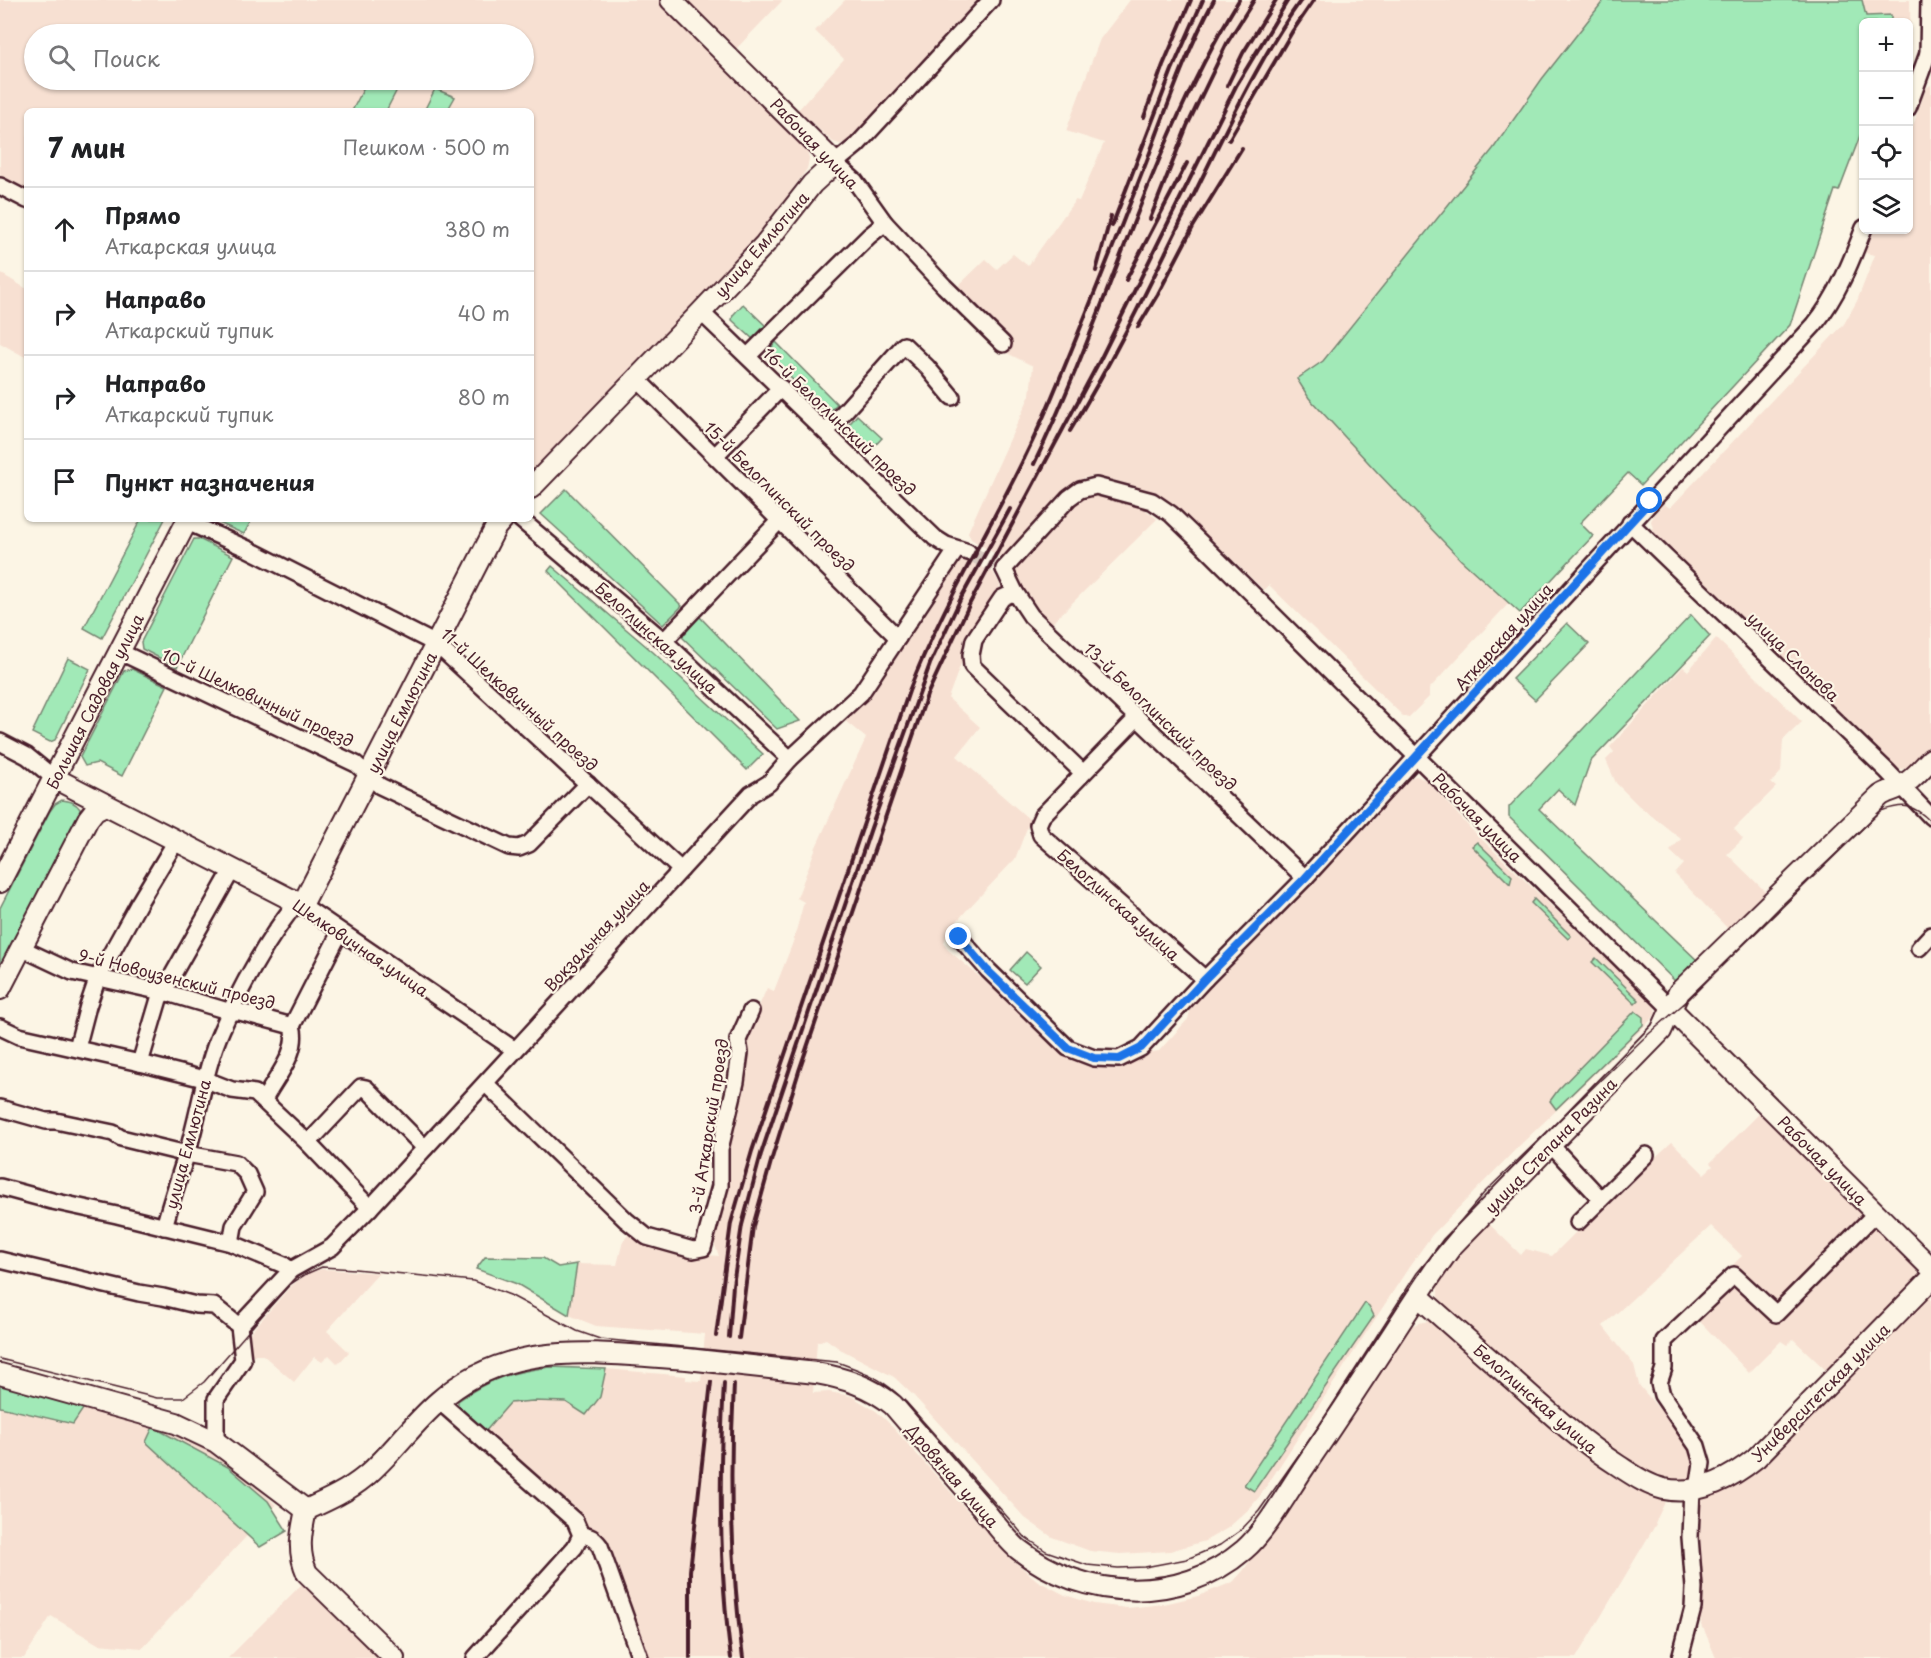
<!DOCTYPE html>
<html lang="ru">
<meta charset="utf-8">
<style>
body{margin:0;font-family:"Playpen Sans",sans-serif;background:#f2f2f2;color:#202124}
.controls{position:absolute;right:18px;top:18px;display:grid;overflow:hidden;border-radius:9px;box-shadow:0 2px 4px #0004}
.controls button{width:54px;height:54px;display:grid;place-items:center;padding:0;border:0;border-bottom:2px solid #e0e0e0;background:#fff;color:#202124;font:30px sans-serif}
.stop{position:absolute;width:18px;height:18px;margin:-14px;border:4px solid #1a73e8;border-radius:50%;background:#fff}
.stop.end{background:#1a73e8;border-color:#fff;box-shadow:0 2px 6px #0008}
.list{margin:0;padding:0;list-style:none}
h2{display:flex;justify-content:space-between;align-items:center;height:78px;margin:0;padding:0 24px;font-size:26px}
h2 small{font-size:20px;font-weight:400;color:#757577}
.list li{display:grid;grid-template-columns:39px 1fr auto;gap:18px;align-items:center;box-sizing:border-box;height:84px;padding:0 24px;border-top:2px solid #e0e0e0}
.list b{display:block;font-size:22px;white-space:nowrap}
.list p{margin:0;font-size:20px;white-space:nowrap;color:#757577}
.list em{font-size:20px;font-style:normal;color:#757577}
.icon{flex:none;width:33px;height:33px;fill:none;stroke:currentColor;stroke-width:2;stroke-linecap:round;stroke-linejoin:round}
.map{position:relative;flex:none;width:1931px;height:1658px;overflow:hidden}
.search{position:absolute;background:#fff;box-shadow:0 2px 4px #0004;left:24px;top:24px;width:510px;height:66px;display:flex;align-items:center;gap:15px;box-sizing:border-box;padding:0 21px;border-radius:33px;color:#757577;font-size:22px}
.panel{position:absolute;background:#fff;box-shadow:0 2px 4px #0004;left:24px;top:108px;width:510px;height:414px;border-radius:9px}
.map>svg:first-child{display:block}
.built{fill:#f7e0d2;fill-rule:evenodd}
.green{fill:#a1e9b7;stroke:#768471;stroke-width:1.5}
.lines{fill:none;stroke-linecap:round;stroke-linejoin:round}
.minor-tunnel{stroke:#d8cac0;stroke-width:15;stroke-dasharray:15 8;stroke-linecap:butt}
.minor-casing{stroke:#4a1f2b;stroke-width:20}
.major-casing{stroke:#4a1f2b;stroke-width:24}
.minor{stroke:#fcf5e5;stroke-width:15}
.major{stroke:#fcf5e5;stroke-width:20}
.tram{stroke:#4a1f2b;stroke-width:1.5}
.rail{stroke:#4a1f2b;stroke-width:4}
.major-bridge-casing{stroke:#4a1f2b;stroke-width:24;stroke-linecap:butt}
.major-bridge{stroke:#fcf5e5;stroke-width:20}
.route{stroke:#1a73e8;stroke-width:8}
.labels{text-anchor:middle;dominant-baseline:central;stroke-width:4.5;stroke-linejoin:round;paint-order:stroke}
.street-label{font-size:16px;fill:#4a1f2b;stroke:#fcf5e5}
</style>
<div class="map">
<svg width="1931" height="1658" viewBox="0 0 1931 1658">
<rect width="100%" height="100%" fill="#fcf5e5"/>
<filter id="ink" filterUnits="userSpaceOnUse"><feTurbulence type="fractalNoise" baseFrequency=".0167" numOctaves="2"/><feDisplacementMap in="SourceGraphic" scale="12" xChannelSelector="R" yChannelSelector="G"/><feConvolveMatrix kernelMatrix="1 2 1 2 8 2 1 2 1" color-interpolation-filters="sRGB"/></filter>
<g filter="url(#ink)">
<g class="built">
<path d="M 0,0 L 660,0 L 805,143 L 809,159 L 807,169 L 755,241 L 531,478 L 531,111 L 27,111 L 27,197 L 0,182 ZM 34,34 L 524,34 L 524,80 L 34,80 Z"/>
<path d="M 686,0 L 781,0 L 782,1 L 736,49 Z"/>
<path d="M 845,0 L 981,0 L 852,141 L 840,144 L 833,142 L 798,110 L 844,59 L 815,31 Z"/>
<path d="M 1130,0 L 1604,0 L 1542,79 L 1493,149 L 1323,361 L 1297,379 L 1310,398 L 1378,473 L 1461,560 L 1509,603 L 1429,689 L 1429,697 L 1408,718 L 1403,716 L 1269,585 L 1264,590 L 1175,505 L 1120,482 L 1095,476 L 1083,478 L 1066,493 L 1012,554 L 1000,557 L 971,539 L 968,532 L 1030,395 L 1033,366 L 997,348 L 956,288 L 986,259 L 997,269 L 1013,254 L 1028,266 L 1075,200 L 1079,201 L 1104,143 L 1066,131 L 1100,39 Z"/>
<path d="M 1862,0 L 1910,0 L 1911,68 L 1909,87 L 1908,22 L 1891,22 L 1890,15 L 1866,16 Z"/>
<path d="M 1931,85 L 1931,744 L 1909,767 L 1902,769 L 1894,767 L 1655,537 L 1651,521 L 1655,513 L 1664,504 L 1670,508 L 1844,324 L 1857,301 L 1875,255 L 1865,253 L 1874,230 L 1908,230 L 1909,137 L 1926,88 Z"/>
<path d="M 0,273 L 27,289 L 27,358 L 0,343 Z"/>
<path d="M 1088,495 L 1112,496 L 1142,507 L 1157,519 L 1050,625 L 1036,612 L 1015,578 L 1014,571 L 1019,562 L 1072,504 Z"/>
<path d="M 964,559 L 993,572 L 1000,585 L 999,592 L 971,637 L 948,698 L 980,727 L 957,756 L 1030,820 L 1015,859 L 965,912 L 947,933 L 944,943 L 947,949 L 1003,997 L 1031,1016 L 1068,1056 L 1140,1054 L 1159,1051 L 1188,1019 L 1192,1002 L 1407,779 L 1416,776 L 1426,780 L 1471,829 L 1653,1003 L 1656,1012 L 1652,1019 L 1519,1146 L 1432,1235 L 1409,1267 L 1260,1496 L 1249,1509 L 1228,1528 L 1205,1541 L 1170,1551 L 1120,1554 L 1090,1551 L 1052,1537 L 1025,1518 L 913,1395 L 894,1377 L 840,1349 L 826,1339 L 817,1342 L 813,1393 L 829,1392 L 851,1396 L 876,1411 L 887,1421 L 1009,1557 L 1038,1581 L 1065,1595 L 1094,1604 L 1127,1608 L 1164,1604 L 1198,1596 L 1233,1582 L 1243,1571 L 1410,1327 L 1418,1323 L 1429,1321 L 1439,1325 L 1667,1498 L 1655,1523 L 1656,1524 L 1576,1658 L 642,1658 L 594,1530 L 589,1531 L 583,1523 L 484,1433 L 510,1403 L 533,1401 L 566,1402 L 600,1397 L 606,1369 L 686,1376 L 686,1380 L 701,1381 L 705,1334 L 596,1326 L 569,1315 L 577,1264 L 617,1265 L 623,1241 L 632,1231 L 692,1254 L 719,1256 L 712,1237 L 724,1151 L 746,1078 L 743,1068 L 743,1042 L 767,988 L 774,991 L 793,942 L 804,902 L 797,898 L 816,847 L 866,738 L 844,720 L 864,699 L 958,560 Z"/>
<path d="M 1716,638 L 1802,722 L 1783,740 L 1781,772 L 1771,783 L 1776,787 L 1734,829 L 1743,839 L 1727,854 L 1771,897 L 1733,934 L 1675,874 L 1684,864 L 1670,851 L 1681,839 L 1638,805 L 1616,783 L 1606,760 L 1614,752 L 1610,747 L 1683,667 L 1688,671 Z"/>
<path d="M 1760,1113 L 1916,1268 L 1919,1274 L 1918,1281 L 1830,1374 L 1793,1339 L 1787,1345 L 1781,1341 L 1749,1373 L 1688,1309 L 1742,1256 L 1711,1226 L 1603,1326 L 1634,1365 L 1639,1385 L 1687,1443 L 1692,1453 L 1696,1463 L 1695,1481 L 1667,1483 L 1601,1446 L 1490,1348 L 1438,1297 L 1437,1278 L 1458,1252 L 1487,1222 L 1521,1255 L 1526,1249 L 1552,1256 L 1604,1204 L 1672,1142 L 1704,1174 L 1713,1166 L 1710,1163 Z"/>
<path d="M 322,1269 L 379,1273 L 327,1331 L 349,1352 L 338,1364 L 329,1355 L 322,1362 L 314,1357 L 294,1382 L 263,1355 L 249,1355 L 248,1338 L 250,1333 L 290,1287 L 307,1274 Z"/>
<path d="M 1931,1295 L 1931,1658 L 1716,1658 L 1700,1620 L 1694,1516 L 1695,1498 L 1727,1488 L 1749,1476 L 1927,1296 Z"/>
<path d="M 0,1383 L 138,1420 L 171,1432 L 211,1452 L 247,1477 L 276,1505 L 142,1648 L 98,1644 L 51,1616 L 24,1658 L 0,1658 Z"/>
<path d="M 303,1583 L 387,1658 L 228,1658 Z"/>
</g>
<g class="green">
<path d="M 1604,0 L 1862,0 L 1866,16 L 1891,15 L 1891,22 L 1864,22 L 1863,128 L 1839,191 L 1835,190 L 1790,325 L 1641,485 L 1628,473 L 1580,523 L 1593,536 L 1520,613 L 1461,560 L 1378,473 L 1309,398 L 1297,379 L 1323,361 L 1493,149 L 1542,79 Z"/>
<path d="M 368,80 L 402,80 L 386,111 L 352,111 Z"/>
<path d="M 435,89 L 455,97 L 447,111 L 424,111 Z"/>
<path d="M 743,304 L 767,327 L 754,340 L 732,320 L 733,315 Z"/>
<path d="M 776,342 L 837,404 L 829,412 L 824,411 L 769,356 L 768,352 Z"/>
<path d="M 857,415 L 882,438 L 869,452 L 846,428 Z"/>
<path d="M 566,489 L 682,606 L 663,625 L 541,514 Z"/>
<path d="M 141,519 L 165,519 L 102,638 L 84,628 Z"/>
<path d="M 210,519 L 252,519 L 244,534 Z"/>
<path d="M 194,539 L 199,539 L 233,556 L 177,667 L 142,649 L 141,642 Z"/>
<path d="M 552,566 L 653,652 L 763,754 L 747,770 L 548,571 Z"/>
<path d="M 1691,615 L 1710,636 L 1590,762 L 1575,805 L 1558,789 L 1539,809 L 1701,964 L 1677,983 L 1509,817 L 1509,807 Z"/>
<path d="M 699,617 L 700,617 L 800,721 L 777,729 L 682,637 Z"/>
<path d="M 1567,623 L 1589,644 L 1535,700 L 1512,679 Z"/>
<path d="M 68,658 L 90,669 L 55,740 L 50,742 L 32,733 Z"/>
<path d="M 132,669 L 167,686 L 122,776 L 97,763 L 85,766 L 80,757 L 124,671 Z"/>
<path d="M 62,800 C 70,801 75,802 80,809 L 79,820 L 0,971 L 0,908 L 50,811 L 55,804 Z"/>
<path d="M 1477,842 L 1512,876 L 1510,884 L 1472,846 Z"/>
<path d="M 1534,899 L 1571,936 L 1568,939 L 1531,903 Z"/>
<path d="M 1026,952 L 1041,966 L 1025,983 L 1010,970 Z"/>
<path d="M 1596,958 L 1639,1000 L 1635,1004 L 1592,962 Z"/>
<path d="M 1635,1011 L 1643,1017 L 1643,1025 L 1556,1109 L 1550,1101 L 1558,1090 Z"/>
<path d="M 485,1257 L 543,1258 L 558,1267 L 577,1264 L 569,1315 L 517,1284 L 476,1269 Z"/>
<path d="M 1365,1303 L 1369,1306 L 1374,1316 L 1254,1491 L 1244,1485 Z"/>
<path d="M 550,1367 L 606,1369 L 600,1397 L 586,1415 L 566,1402 L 533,1401 L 510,1403 L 484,1433 L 458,1410 L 458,1401 C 490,1378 511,1372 550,1367 Z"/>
<path d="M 0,1385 L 85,1406 L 73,1424 L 0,1407 Z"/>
<path d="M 153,1427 L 228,1467 L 268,1501 L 287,1531 L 260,1547 L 146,1442 Z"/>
</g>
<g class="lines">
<path class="minor-tunnel" d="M 968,552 L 994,566"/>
<defs>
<g id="minor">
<path d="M 991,0 L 857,145 L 835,163 L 855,181 L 885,223 L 944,286 L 1003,344"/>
<path d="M 1928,53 L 1929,0"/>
<path d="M 1908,108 L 1931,45"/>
<path d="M 0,186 L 27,200"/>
<path d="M 701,312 L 935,538 L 946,545 L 968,552"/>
<path d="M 748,356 L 869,236 L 885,223"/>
<path d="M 637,379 L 898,638"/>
<path d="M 826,432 L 904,345 L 927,367 L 952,397"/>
<path d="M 715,456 L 781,388"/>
<path d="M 520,519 L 664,641 L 790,759"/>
<path d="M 187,522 L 248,549 L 436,644 L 681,870"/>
<path d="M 1630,523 L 1887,771 L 1931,817"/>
<path d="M 1004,569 L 1069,498 L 1080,490 L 1096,486 L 1152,501 L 1171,514 L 1201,543 L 1670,1008"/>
<path d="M 1004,569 L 1015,592 L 1031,616 L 1305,878"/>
<path d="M 1015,592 L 1002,598 L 974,640 L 971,655 L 972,666 L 1083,773"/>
<path d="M 664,641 L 780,520"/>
<path d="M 118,651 L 356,764 L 380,786 L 509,847 L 519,848 L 529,844 L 588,784"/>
<path d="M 1137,718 L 1042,816 L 1038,825 L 1041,835 L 1205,979"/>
<path d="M 0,742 L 27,756 L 54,778"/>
<path d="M 302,905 L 515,1050"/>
<path d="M 959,937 L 988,970 L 1068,1048 L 1094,1058 L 1119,1059 L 1141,1048 L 1205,979 L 1305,878 L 1814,325 C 1837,297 1851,262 1864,228"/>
<path d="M 21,948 L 72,972 L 171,994 L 231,1012 L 240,1012 L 292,1026"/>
<path d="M 1919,948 L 1931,935"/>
<path d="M 0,1027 L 19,1036 L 140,1063 L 204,1079 L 232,1090 L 255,1093 L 308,1143 L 370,1208"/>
<path d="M 77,1048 L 88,1006 L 98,977 L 140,901 L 176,841"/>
<path d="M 140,1063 L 159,999 L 232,870"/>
<path d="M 486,1084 L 626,1220 L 647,1237 L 693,1250 L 703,1248 L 720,1186 L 720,1149 L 736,1082 L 740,1053 L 738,1040 L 751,1011"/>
<path d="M 264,1100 C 275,1078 300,1052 292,1026 L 340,932"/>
<path d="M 0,1108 L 46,1121 L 56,1121 L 113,1133 L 121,1138 L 187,1154 L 236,1163 L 247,1174 L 255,1192 L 234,1226 L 231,1243"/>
<path d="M 308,1143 L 361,1087 L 366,1088 L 425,1148"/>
<path d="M 1551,1145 L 1601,1199"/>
<path d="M 0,1187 L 52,1201 L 117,1215 L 231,1243 L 284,1265 L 291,1270"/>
<path d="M 1578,1222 L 1646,1155"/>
<path d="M 164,1227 C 171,1202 179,1177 187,1153 C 200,1112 204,1069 222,1029 C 242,985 266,941 296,903"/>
<path d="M 0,1260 L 139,1293 L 163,1297 L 196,1305 L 214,1306 L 239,1326"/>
<path d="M 239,1326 L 291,1270 L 332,1247 L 370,1208 L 751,794 L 769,783 L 790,759 L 861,693 L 957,549"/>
<path d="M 439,1401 L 575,1521 L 581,1535 C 590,1536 594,1538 600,1546 L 640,1658"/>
<path d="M 216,1442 L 216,1399 L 243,1360 L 239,1326"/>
<path d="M 1698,1489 L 1702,1463 L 1697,1446 L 1662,1395 L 1659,1383 L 1664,1368 L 1664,1341 L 1734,1275 L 1776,1314 L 1876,1213"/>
<path d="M 475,1658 L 575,1547 L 581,1535"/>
<path d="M 1680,1658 L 1693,1608 L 1694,1588 L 1690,1537 L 1692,1489"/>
</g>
<g id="major">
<path d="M 531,488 L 701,312 L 765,244 L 812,184 L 835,163 L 671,0"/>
<path d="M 54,778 L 302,905 L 496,527 L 503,519"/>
<path d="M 0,882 L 188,519"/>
<path d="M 0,989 L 88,819 L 95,810 L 105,805"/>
<path d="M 1670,1008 L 1931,1268"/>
<path d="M 1418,1296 C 1452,1326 1486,1356 1520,1386 C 1552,1415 1583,1443 1619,1466 C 1633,1475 1647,1485 1664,1489 C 1698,1496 1730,1479 1756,1458 L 1931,1279"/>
<path d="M 816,1373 C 844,1378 870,1386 893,1405 C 921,1438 950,1471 979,1504 C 992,1519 1004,1537 1018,1549 C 1084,1601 1180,1605 1244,1550 C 1266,1531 1287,1493 1303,1469 C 1334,1424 1364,1378 1394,1332 C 1413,1303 1431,1274 1452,1246 L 1661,1031 L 1679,992 L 1879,797 C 1885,791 1894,791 1901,786 C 1913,780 1922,768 1931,759"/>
<path d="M 0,1374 L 176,1423 L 216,1442 L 306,1510"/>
<path d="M 306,1510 C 328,1500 348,1491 366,1476 C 392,1454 412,1424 439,1401 C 511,1337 599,1354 687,1359"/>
<path d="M 306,1510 C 301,1533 297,1551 307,1573 L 394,1658"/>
</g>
</defs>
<use href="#minor" class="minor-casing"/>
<use href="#major" class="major-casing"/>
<use href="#minor" class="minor"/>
<use href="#major" class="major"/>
<path class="tram" d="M 0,1359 L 157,1398 L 183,1398 L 204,1382 L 289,1285 L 306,1274 L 322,1267 L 355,1269 L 473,1281 L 510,1295 L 577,1331 L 600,1339 L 837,1362 C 868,1373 882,1378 906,1402 L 1025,1537 L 1046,1551 L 1087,1565 L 1118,1568 L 1145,1567 L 1187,1559 L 1220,1545 L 1241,1530 L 1259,1511 L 1319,1426 L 1417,1273 L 1484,1193 L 1643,1039 L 1688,1000 L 1782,905 L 1881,811 C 1905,803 1913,804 1931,822"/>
<g class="rail">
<path d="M 1227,86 L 1243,53 L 1276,0"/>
<path d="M 1144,117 L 1163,65 L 1191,0"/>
<path d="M 1229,140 L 1292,32 L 1314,0"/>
<path d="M 1150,219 L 1187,126 L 1227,43 L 1254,0"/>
<path d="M 1112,226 L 1172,70 L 1203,0"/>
<path d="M 1096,271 L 1111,216"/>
<path d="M 1126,280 L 1187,163"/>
<path d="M 1138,327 L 1158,294 L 1193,227 L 1242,148"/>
<path d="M 1070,431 C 1121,348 1162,259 1205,172 C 1234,113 1263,53 1301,0"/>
<path d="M 1034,464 C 1108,312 1150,145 1239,0"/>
<path d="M 716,1336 L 731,1223 L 752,1151 L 909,691 C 946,594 1005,507 1046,411 C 1081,329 1113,246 1146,163 C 1167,108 1186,52 1214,0"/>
<path d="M 729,1337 L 733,1285 L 742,1225 L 761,1154 L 871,828 L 930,664 L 961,598 L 1010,509"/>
<path d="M 739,1338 L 753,1226 L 772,1158 L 799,1071 L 927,695 L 970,603 L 1100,360 L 1236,86 L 1288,0"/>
<path d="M 724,1383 C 719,1471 719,1570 731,1658"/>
<path d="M 734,1384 C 729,1475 731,1567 743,1658"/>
<path d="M 690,1658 L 690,1571 L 711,1382"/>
</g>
<defs>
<path id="major-bridge" d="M 687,1359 L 816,1373"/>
</defs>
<use href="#major-bridge" class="major-bridge-casing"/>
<use href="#major-bridge" class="major-bridge"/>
</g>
</g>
<g class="lines" filter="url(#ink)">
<path class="route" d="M 959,937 L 987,970 L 1068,1048 L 1094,1058 L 1119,1059 L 1141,1048 L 1205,979 L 1305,878 L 1650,501"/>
</g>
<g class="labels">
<g class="street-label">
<text transform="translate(815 143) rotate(46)">Рабочая улица</text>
<text transform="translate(761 244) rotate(-49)">улица Емлютина</text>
<text transform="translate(840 421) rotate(44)">16-й Белоглинский проезд</text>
<text transform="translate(780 496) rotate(45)">15-й Белоглинский проезд</text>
<text transform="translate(1503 636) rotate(-48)">Аткарская улица</text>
<text transform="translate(657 637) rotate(42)">Белоглинская улица</text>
<text transform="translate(1794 656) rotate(44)">улица Слонова</text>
<text transform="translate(258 697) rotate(25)">10-й Шелковичный проезд</text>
<text transform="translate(520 699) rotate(42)">11-й Шелковичный проезд</text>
<text transform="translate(94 701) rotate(-63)">Большая Садовая улица</text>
<text transform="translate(401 712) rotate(-63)">улица Емлютина</text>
<text transform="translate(1161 716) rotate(44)">13-й Белоглинский проезд</text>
<text transform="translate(1478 817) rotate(45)">Рабочая улица</text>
<text transform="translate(1119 904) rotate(42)">Белоглинская улица</text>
<text transform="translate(596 935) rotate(-47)">Вокзальная улица</text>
<text transform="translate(361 947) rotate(34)">Шелковичная улица</text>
<text transform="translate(177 978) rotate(14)">9-й Новоузенский проезд</text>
<text transform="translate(708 1126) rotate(-81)">3-й Аткарский проезд</text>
<text transform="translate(187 1144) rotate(-75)">улица Емлютина</text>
<text transform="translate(1550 1145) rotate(-46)">улица Степана Разина</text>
<text transform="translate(1823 1160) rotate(45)">Рабочая улица</text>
<text transform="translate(1820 1392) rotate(-45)">Университетская улица</text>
<text transform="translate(1536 1398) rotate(41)">Белоглинская улица</text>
<text transform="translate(953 1475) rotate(49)">Дровяная улица</text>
</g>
</g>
</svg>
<div class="controls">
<button>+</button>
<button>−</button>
<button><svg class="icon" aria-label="locate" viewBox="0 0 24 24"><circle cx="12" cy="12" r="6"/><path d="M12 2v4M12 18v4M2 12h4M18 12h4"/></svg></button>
<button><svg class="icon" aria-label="layers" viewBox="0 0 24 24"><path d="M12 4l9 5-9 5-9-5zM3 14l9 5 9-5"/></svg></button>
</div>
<div class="stop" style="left:1650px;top:501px"></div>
<div class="stop end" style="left:959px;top:937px"></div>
<div class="search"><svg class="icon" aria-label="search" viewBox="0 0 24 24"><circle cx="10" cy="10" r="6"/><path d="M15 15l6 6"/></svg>Поиск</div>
<section class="panel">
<h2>7 мин<small>Пешком · 500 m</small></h2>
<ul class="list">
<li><svg class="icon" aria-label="ahead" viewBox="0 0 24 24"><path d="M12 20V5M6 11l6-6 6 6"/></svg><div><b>Прямо</b><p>Аткарская улица</p></div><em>380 m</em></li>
<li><svg class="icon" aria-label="right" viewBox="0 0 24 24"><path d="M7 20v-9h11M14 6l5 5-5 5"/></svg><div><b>Направо</b><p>Аткарский тупик</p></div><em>40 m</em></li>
<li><svg class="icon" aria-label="right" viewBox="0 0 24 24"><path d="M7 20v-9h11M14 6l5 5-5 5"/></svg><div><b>Направо</b><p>Аткарский тупик</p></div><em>80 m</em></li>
<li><svg class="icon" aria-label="arrive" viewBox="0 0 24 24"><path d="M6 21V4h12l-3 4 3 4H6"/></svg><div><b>Пункт назначения</b></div></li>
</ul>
</section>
</div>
